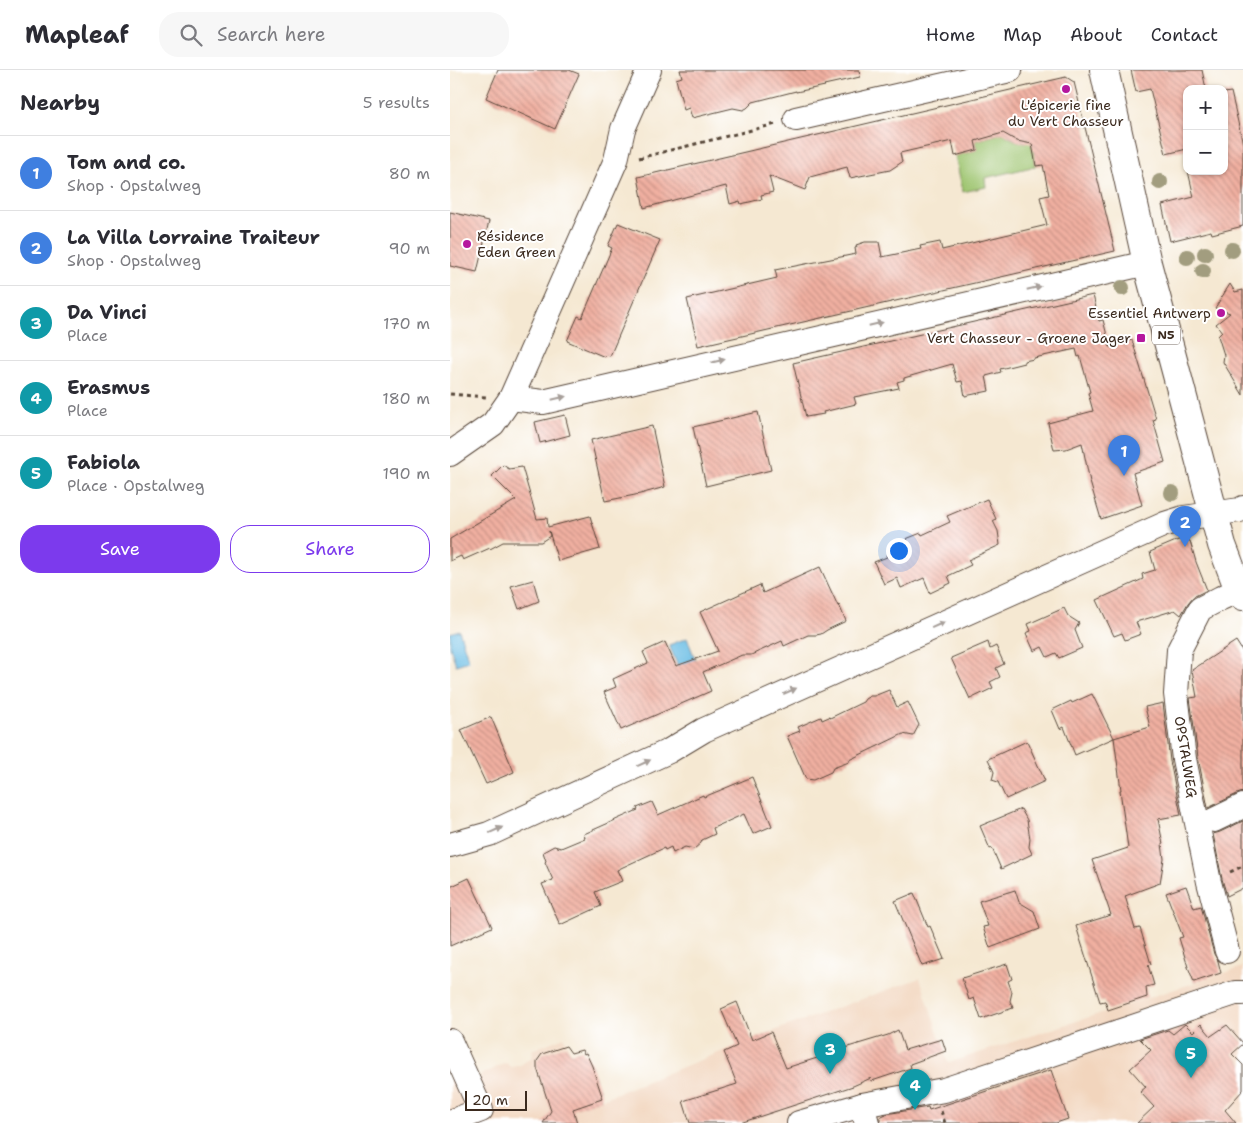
<!DOCTYPE html>
<meta charset="utf-8">
<style>
body{margin:0;font-family:"Shantell Sans",sans-serif;background:#f7f7f7;color:#2b2b33}
.controls{position:absolute;right:15px;top:15px;display:grid;overflow:hidden;border-radius:10px;box-shadow:0 1px 4px #0004}
.controls button{width:45px;height:45px;display:grid;place-items:center;padding:0;border:0;border-bottom:1px solid #e1e1e2;background:#fff;color:#2b2b33;font:25px sans-serif}
.scale{position:absolute;left:15px;bottom:12px;width:62px;box-sizing:border-box;padding-left:5px;border:2px solid #3b2a1e;border-top:0;font-size:14px;line-height:18px;white-space:nowrap;color:#3b2a1e;-webkit-text-stroke:4px #fff;paint-order:stroke}
.you{position:absolute;left:448px;top:480px;width:18px;height:18px;margin:-12px;border:4px solid #fff;border-radius:50%;background:#1a73e8;box-shadow:0 0 0 8px #1a73e833}
.badge{display:grid;place-items:center;width:32px;height:32px;border-radius:50%;background:#7c3aed;color:#fff;font-size:16px;font-weight:700}
.pin{position:absolute;translate:-50% -41px;filter:drop-shadow(0 1px 2px #0008)}
.pin::after{content:'';position:absolute;top:26px;width:18px;height:15px;background:inherit;clip-path:polygon(0 0,100% 0,50% 100%)}
.list{margin:0;padding:0;list-style:none}
h2{display:flex;justify-content:space-between;align-items:center;height:65px;margin:0;padding:0 20px;font-size:21px}
h2 small{font-size:16px;font-weight:400;color:#7c7c81}
.list li{display:grid;grid-template-columns:32px 1fr auto;gap:15px;align-items:center;box-sizing:border-box;height:75px;padding:0 20px;border-top:1px solid #e1e1e2}
.list b{display:block;font-size:19px;white-space:nowrap}
.list p{margin:0;font-size:16px;white-space:nowrap;color:#7c7c81}
.list em{font-size:16px;font-style:normal;color:#7c7c81}
.actions{display:flex;gap:10px;padding:15px 20px}
.actions a{flex:1;padding:11px 0;border:1px solid #7c3aed;border-radius:20px;text-align:center;font-size:18px;color:#7c3aed}
.actions .main{background:#7c3aed;color:#fff}
.icon{flex:none;width:28px;height:28px;fill:none;stroke:currentColor;stroke-width:2;stroke-linecap:round;stroke-linejoin:round}
.map{position:relative;flex:none;width:793px;height:1053px;overflow:hidden}
header{display:flex;align-items:center;gap:30px;box-sizing:border-box;height:70px;padding:0 25px;background:#fff;border-bottom:1px solid #e1e1e2}
header strong{font-size:24px}
nav{display:flex;gap:28px;margin-inline-start:auto;font-size:18px}
.search{width:350px;height:45px;background:#f7f7f7;display:flex;align-items:center;gap:12px;box-sizing:border-box;padding:0 18px;border-radius:20px;color:#7c7c81;font-size:19px}
main{display:flex}
aside{flex:1;background:#fff}
.map>svg:first-child{display:block}
.built{fill:#f2d5bd}
.garden{fill:#9ec570;stroke:#6c7847}
.water{fill:#68bce4;stroke:#527381}
.building{fill:url(#building-back-hatch)}
.lines{fill:none;stroke-linecap:round;stroke-linejoin:round}
.minor-casing{stroke:#574639;stroke-width:26}
.major-casing{stroke:#574639;stroke-width:30}
.path{stroke:#574639;stroke-width:3;stroke-dasharray:4 4;stroke-linecap:butt}
.minor{stroke:#fff;stroke-width:24}
.major{stroke:#fff;stroke-width:28}
.tree{fill:#a29d7f}
.oneway{fill:#a79f9a}
.poi-dot{fill:#b5179e;stroke:#fff;stroke-width:2}
.labels{text-anchor:middle;dominant-baseline:central;stroke-width:4;stroke-linejoin:round;paint-order:stroke}
.shield{fill:#fff;stroke:#766a62;stroke-width:1}
.shield-label{font-size:12px;font-weight:bold;fill:#3b2a1e}
.poi-label{font-size:14px;fill:#3b2a1e;stroke:#fff;text-anchor:end}
.street-label{font-size:14px;fill:#3b2a1e;stroke:#fff}
</style>
<header>
<strong>Mapleaf</strong>
<div class="search"><svg class="icon" aria-label="search" viewBox="0 0 24 24"><circle cx="10" cy="10" r="6"/><path d="M15 15l6 6"/></svg>Search here</div>
<nav><a>Home</a><a>Map</a><a>About</a><a>Contact</a></nav>
</header>
<main>
<aside>
<h2>Nearby<small>5 results</small></h2>
<ul class="list">
<li><span class="badge" style="background:#3f7fe0">1</span><div><b>Tom and co.</b><p>Shop · Opstalweg</p></div><em>80 m</em></li>
<li><span class="badge" style="background:#3f7fe0">2</span><div><b>La Villa Lorraine Traiteur</b><p>Shop · Opstalweg</p></div><em>90 m</em></li>
<li><span class="badge" style="background:#0f9aa8">3</span><div><b>Da Vinci</b><p>Place</p></div><em>170 m</em></li>
<li><span class="badge" style="background:#0f9aa8">4</span><div><b>Erasmus</b><p>Place</p></div><em>180 m</em></li>
<li><span class="badge" style="background:#0f9aa8">5</span><div><b>Fabiola</b><p>Place · Opstalweg</p></div><em>190 m</em></li>
</ul>
<div class="actions"><a class="main">Save</a><a>Share</a></div>
</aside>
<div class="map">
<svg width="793" height="1053" viewBox="0 0 793 1053">
<defs>
<pattern id="building-back-hatch" width="6" height="6" patternUnits="userSpaceOnUse" patternTransform="scale(1.25)"><rect width="6" height="6" fill="#f1b0a1"/><path d="M-1 5l2 2M0 0l6 6M5-1l2 2" fill="none" stroke="#c48f83"/></pattern>
</defs>
<rect width="100%" height="100%" fill="#fff"/>
<filter id="ink" filterUnits="userSpaceOnUse"><feTurbulence type="fractalNoise" baseFrequency=".02" numOctaves="2"/><feDisplacementMap in="SourceGraphic" scale="10" xChannelSelector="R" yChannelSelector="G"/><feConvolveMatrix kernelMatrix="1 2 1 2 8 2 1 2 1" color-interpolation-filters="sRGB"/></filter>
<filter id="wash" filterUnits="userSpaceOnUse"><feTurbulence type="fractalNoise" baseFrequency=".0096" numOctaves="4" result="noise"/><feDisplacementMap in="SourceGraphic" scale="20" xChannelSelector="R" yChannelSelector="G"/><feGaussianBlur stdDeviation="1.12" result="paint"/><feColorMatrix in="noise" values="0 0 0 0 0 0 0 0 0 0 0 0 0 0 0 0 0 1.4 0 .05"/><feComposite in="paint" operator="in"/></filter>
<g filter="url(#wash)">
<rect width="100%" height="100%" fill="#f5e8d2"/>
<path class="built" d="M 793,897 L 793,1053 L 0,1053 L 0,957 L 24,1008 L 56,993 L 61,997 L 69,996 L 81,988 L 83,982 L 82,980 L 114,967 L 121,983 L 152,1029 L 321,962 L 470,908 L 498,993 Z"/>
<path class="garden" d="M 553,63 C 562,70 571,74 581,72 L 586,96 L 535,108 L 536,117 L 513,122 L 505,86 L 527,80 L 525,71 Z"/>
<g class="water">
<path d="M 9,560 L 19,591 L 6,595 L 0,577 L 0,563 Z"/>
<path d="M 237,568 L 249,599 L 232,606 L 219,575 Z"/>
</g>
<g id="blocks">
<g class="building">
<path d="M 48,0 L 119,0 L 129,4 L 105,59 L 36,28 Z"/>
<path d="M 230,0 L 409,0 L 410,7 L 374,15 L 375,16 L 346,22 L 346,21 L 303,32 L 297,38 L 293,40 L 283,38 L 242,48 L 239,38 L 234,40 L 226,9 L 232,7 Z"/>
<path d="M 681,0 L 752,0 L 756,19 L 737,19 L 737,79 L 716,84 L 700,19 L 686,22 Z"/>
<path d="M 616,7 L 624,12 L 665,181 L 248,276 L 237,229 L 327,208 L 325,200 L 406,184 L 405,178 L 407,177 L 406,175 L 415,172 L 429,172 L 432,187 L 471,179 L 470,176 L 490,172 L 492,180 L 597,155 L 590,127 L 599,125 L 593,95 L 586,96 L 582,74 L 567,71 L 553,63 L 525,71 L 527,80 L 505,86 L 502,71 L 450,83 L 452,92 L 440,100 L 400,108 L 397,97 L 360,107 L 355,120 L 319,106 L 323,122 L 311,125 L 312,129 L 291,134 L 290,131 L 280,134 L 276,116 L 194,138 L 188,107 Z"/>
<path d="M 781,22 L 793,74 L 793,156 L 762,164 L 761,161 L 720,171 L 712,135 L 744,127 L 738,101 L 774,101 L 774,23 Z"/>
<path d="M 0,142 L 39,151 L 27,202 L 0,196 Z"/>
<path d="M 168,153 L 210,170 L 160,286 L 156,285 L 155,287 L 117,271 L 128,246 L 132,248 L 162,178 L 158,176 Z"/>
<path d="M 780,214 L 785,222 L 793,220 L 793,325 L 773,292 L 774,285 L 768,266 L 772,262 L 766,254 L 780,243 L 765,238 Z"/>
<path d="M 643,225 L 649,251 L 653,250 L 660,277 L 682,270 L 706,349 L 703,350 L 715,392 L 683,403 L 692,435 L 651,449 L 640,412 L 632,373 L 616,379 L 604,380 L 598,353 L 643,341 L 638,323 L 640,322 L 630,286 L 628,287 L 626,279 L 584,288 L 584,289 L 574,291 L 574,293 L 550,299 L 551,302 L 536,306 L 539,321 L 515,326 L 512,311 L 507,312 L 502,294 L 454,308 L 454,310 L 447,312 L 449,318 L 404,327 L 406,334 L 373,342 L 374,344 L 356,347 L 343,293 Z"/>
<path d="M 308,342 L 321,400 L 256,416 L 243,357 Z"/>
<path d="M 115,345 L 120,365 L 90,373 L 85,352 Z"/>
<path d="M 202,356 L 215,417 L 190,424 L 155,431 L 141,370 Z"/>
<path d="M 53,395 L 59,399 L 72,397 L 87,449 L 97,448 L 98,457 L 140,446 L 150,479 L 108,491 L 99,461 L 100,466 L 91,472 L 53,472 L 40,479 L 40,478 L 13,490 L 11,486 L 0,491 L 0,469 L 66,430 L 42,406 Z"/>
<path d="M 537,429 L 546,449 L 543,451 L 548,461 L 550,475 L 518,490 L 521,495 L 498,506 L 501,513 L 480,523 L 474,508 L 451,518 L 447,508 L 434,514 L 424,492 L 437,487 L 436,485 L 459,474 L 456,469 L 471,463 L 472,465 L 500,452 L 497,446 Z"/>
<path d="M 733,468 L 740,471 L 746,492 L 757,520 L 743,527 L 738,533 L 731,545 L 725,540 L 686,552 L 691,564 L 675,570 L 672,563 L 664,566 L 647,530 L 693,509 L 692,504 L 705,500 L 700,482 Z"/>
<path d="M 370,497 L 388,536 L 389,535 L 396,551 L 377,560 L 371,564 L 366,565 L 358,565 L 334,576 L 332,571 L 301,585 L 292,585 L 253,602 L 261,621 L 171,660 L 154,622 L 166,617 L 163,609 L 198,593 L 193,582 L 215,572 L 226,596 L 268,581 L 250,542 L 310,515 L 313,523 Z"/>
<path d="M 83,510 L 89,531 L 69,539 L 61,516 Z"/>
<path d="M 614,538 L 618,546 L 629,553 L 625,560 L 632,578 L 609,588 L 606,583 L 597,587 L 592,577 L 584,581 L 576,563 L 581,561 L 578,554 Z"/>
<path d="M 786,571 L 793,582 L 793,722 L 787,724 L 758,738 L 748,687 L 740,628 L 747,627 L 742,600 Z"/>
<path d="M 538,572 L 540,579 L 546,576 L 554,594 L 546,598 L 550,607 L 540,612 L 543,618 L 520,629 L 501,588 Z"/>
<path d="M 439,620 L 447,637 L 458,632 L 469,655 L 463,666 L 453,664 L 399,690 L 399,692 L 383,698 L 381,702 L 363,710 L 356,709 L 337,666 L 350,661 L 348,657 L 371,647 L 372,650 L 379,647 L 380,648 L 413,632 L 415,629 L 420,626 L 424,626 Z"/>
<path d="M 642,624 L 664,668 L 625,685 L 614,657 L 610,659 L 602,640 L 621,631 L 622,633 Z"/>
<path d="M 713,633 L 720,691 L 731,745 L 708,749 L 713,774 L 712,774 L 714,789 L 710,813 L 675,826 L 685,859 L 690,858 L 701,894 L 698,895 L 704,915 L 696,917 L 697,927 L 658,940 L 655,931 L 650,932 L 626,856 L 661,845 L 642,790 L 678,778 L 670,720 L 671,720 L 664,668 L 700,657 L 695,637 Z"/>
<path d="M 41,647 L 64,702 L 36,714 L 11,660 Z"/>
<path d="M 577,671 L 595,711 L 556,729 L 548,712 L 542,710 L 544,702 L 538,689 Z"/>
<path d="M 302,707 L 322,756 L 303,764 L 294,744 L 263,758 L 265,764 L 252,770 L 251,773 L 244,779 L 235,777 L 223,783 L 221,777 L 215,780 L 214,778 L 173,797 L 167,800 L 172,811 L 145,822 L 151,836 L 110,855 L 92,814 L 103,810 L 95,792 L 96,791 L 93,782 L 104,776 L 111,778 L 135,768 L 134,764 L 188,740 L 187,738 L 202,732 L 208,745 L 253,725 L 254,727 Z"/>
<path d="M 571,739 L 577,750 L 580,769 L 579,777 L 582,784 L 551,799 L 542,778 L 540,779 L 530,756 Z"/>
<path d="M 793,751 L 793,818 L 777,826 L 772,809 L 763,764 L 770,762 Z"/>
<path d="M 19,808 L 42,857 L 0,876 L 0,817 Z"/>
<path d="M 736,816 L 744,838 L 751,836 L 764,884 L 768,891 L 771,903 L 744,912 L 738,897 L 729,868 L 733,867 L 716,823 Z"/>
<path d="M 565,820 L 569,832 L 584,841 L 590,859 L 540,878 L 533,857 L 538,856 L 529,831 Z"/>
<path d="M 464,823 L 478,857 L 480,856 L 494,889 L 472,896 L 445,831 Z"/>
<path d="M 557,894 L 562,909 L 558,911 L 562,922 L 560,931 L 563,938 L 531,949 L 524,928 L 519,930 L 512,908 Z"/>
<path d="M 287,932 L 302,970 L 321,962 L 336,998 L 389,981 L 388,980 L 438,965 L 448,960 L 455,980 L 492,969 L 496,981 L 460,994 L 461,998 L 422,1011 L 421,1008 L 403,1016 L 290,1053 L 240,1053 L 233,1031 L 287,1014 L 274,982 L 287,976 L 271,939 Z"/>
<path d="M 735,954 L 743,962 L 751,954 L 761,966 L 777,955 L 793,973 L 793,974 L 782,984 L 793,995 L 793,1020 L 775,1040 L 786,1053 L 687,1053 L 704,1037 L 690,1022 L 696,1017 L 680,999 L 701,980 L 690,969 L 718,960 L 723,964 Z"/>
<path d="M 116,976 L 121,983 L 132,980 L 134,984 L 136,983 L 142,996 L 152,1026 L 151,1027 L 152,1029 L 123,1039 L 127,1053 L 93,1053 L 101,1041 L 87,998 L 87,991 L 92,984 Z"/>
<path d="M 601,1000 L 618,1049 L 606,1053 L 430,1053 L 430,1047 L 436,1044 L 478,1037 L 479,1040 Z"/>
</g>
</g>
</g>
<g filter="url(#ink)">
<use href="#blocks" fill-opacity="0" stroke="#574639" stroke-width="1"/>
<g class="lines">
<defs>
<g id="minor">
<path d="M 346,49 L 560,0"/>
<path d="M 61,328 L 93,332 L 697,193"/>
<path d="M 0,384 L 43,354 L 61,328 L 166,90 L 173,59 L 199,0"/>
<path d="M 764,750 L 793,736"/>
<path d="M 0,775 L 39,764 L 219,681 L 254,660 L 715,454 L 734,448 L 790,440 L 793,438"/>
<path d="M 777,881 L 759,812 L 734,689 L 726,624 L 729,580 L 750,539 L 771,528 L 789,520"/>
<path d="M 0,971 L 31,1040 L 0,1052"/>
<path d="M 349,1053 L 412,1035"/>
<path d="M 417,1053 L 412,1035 L 494,1020 L 785,923 L 793,923"/>
</g>
<path id="major" d="M 654,0 L 697,193 L 727,305 L 772,475 L 789,520 L 793,526"/>
</defs>
<use href="#minor" class="minor-casing"/>
<use href="#major" class="major-casing"/>
<g class="path">
<path d="M 189,88 L 326,54"/>
<path d="M 0,324 L 36,327"/>
<path d="M 780,802 L 793,796"/>
<path d="M 491,1041 L 495,1053"/>
</g>
<use href="#minor" class="minor"/>
<use href="#major" class="major"/>
</g>
<g class="tree">
<circle cx="710" cy="112" r="8"/>
<circle cx="782" cy="180" r="8"/>
<circle cx="755" cy="184" r="8"/>
<circle cx="737" cy="187" r="8"/>
<circle cx="753" cy="201" r="8"/>
<circle cx="672" cy="218" r="8"/>
<circle cx="722" cy="423" r="8"/>
</g>
<defs><path id="oneway-solid" d="M-6-.8H1V-3.2L6.5 0L1 3.2V.8H-6Z" transform="scale(1.25)"/></defs>
<g class="oneway">
<use href="#oneway-solid" transform="translate(584 218) rotate(-13)"/>
<use href="#oneway-solid" transform="translate(426 254) rotate(-13)"/>
<use href="#oneway-solid" transform="translate(268 291) rotate(-13)"/>
<use href="#oneway-solid" transform="translate(109 328) rotate(-13)"/>
<use href="#oneway-solid" transform="translate(488 555) rotate(-24)"/>
<use href="#oneway-solid" transform="translate(340 621) rotate(-24)"/>
<use href="#oneway-solid" transform="translate(194 693) rotate(-25)"/>
<use href="#oneway-solid" transform="translate(46 760) rotate(-24)"/>
</g>
</g>
<g class="poi-dot">
<circle cx="616" cy="19" r="5"/>
<circle cx="17" cy="174" r="5"/>
<circle cx="771" cy="243" r="5"/>
<rect x="686" y="263" width="10" height="10" rx="2.5"/>
</g>
<g class="labels">
<rect class="shield" x="702" y="255.5" width="28" height="19" rx="4"/>
<g class="shield-label">
<text x="716" y="265">N5</text>
</g>
<g class="poi-label">
<text x="616" y="35" text-anchor="middle">L'épicerie fine<tspan x="616" dy="16">du Vert Chasseur</tspan></text>
<text x="27" y="166" text-anchor="start">Résidence<tspan x="27" dy="16">Eden Green</tspan></text>
<text x="761" y="243">Essentiel Antwerp</text>
<text x="681" y="268">Vert Chasseur - Groene Jager</text>
</g>
<g class="street-label">
<text transform="translate(736 687) rotate(81)">OPSTALWEG</text>
</g>
</g>
</svg>
<div class="controls">
<button>+</button>
<button>−</button>
</div>
<div class="scale">20 m</div>
<div class="you"></div>
<div class="pin badge" style="left:674px;top:406px;background:#3f7fe0">1</div>
<div class="pin badge" style="left:735px;top:477px;background:#3f7fe0">2</div>
<div class="pin badge" style="left:380px;top:1004px;background:#0f9aa8">3</div>
<div class="pin badge" style="left:465px;top:1040px;background:#0f9aa8">4</div>
<div class="pin badge" style="left:741px;top:1008px;background:#0f9aa8">5</div>
</div>
</main>
